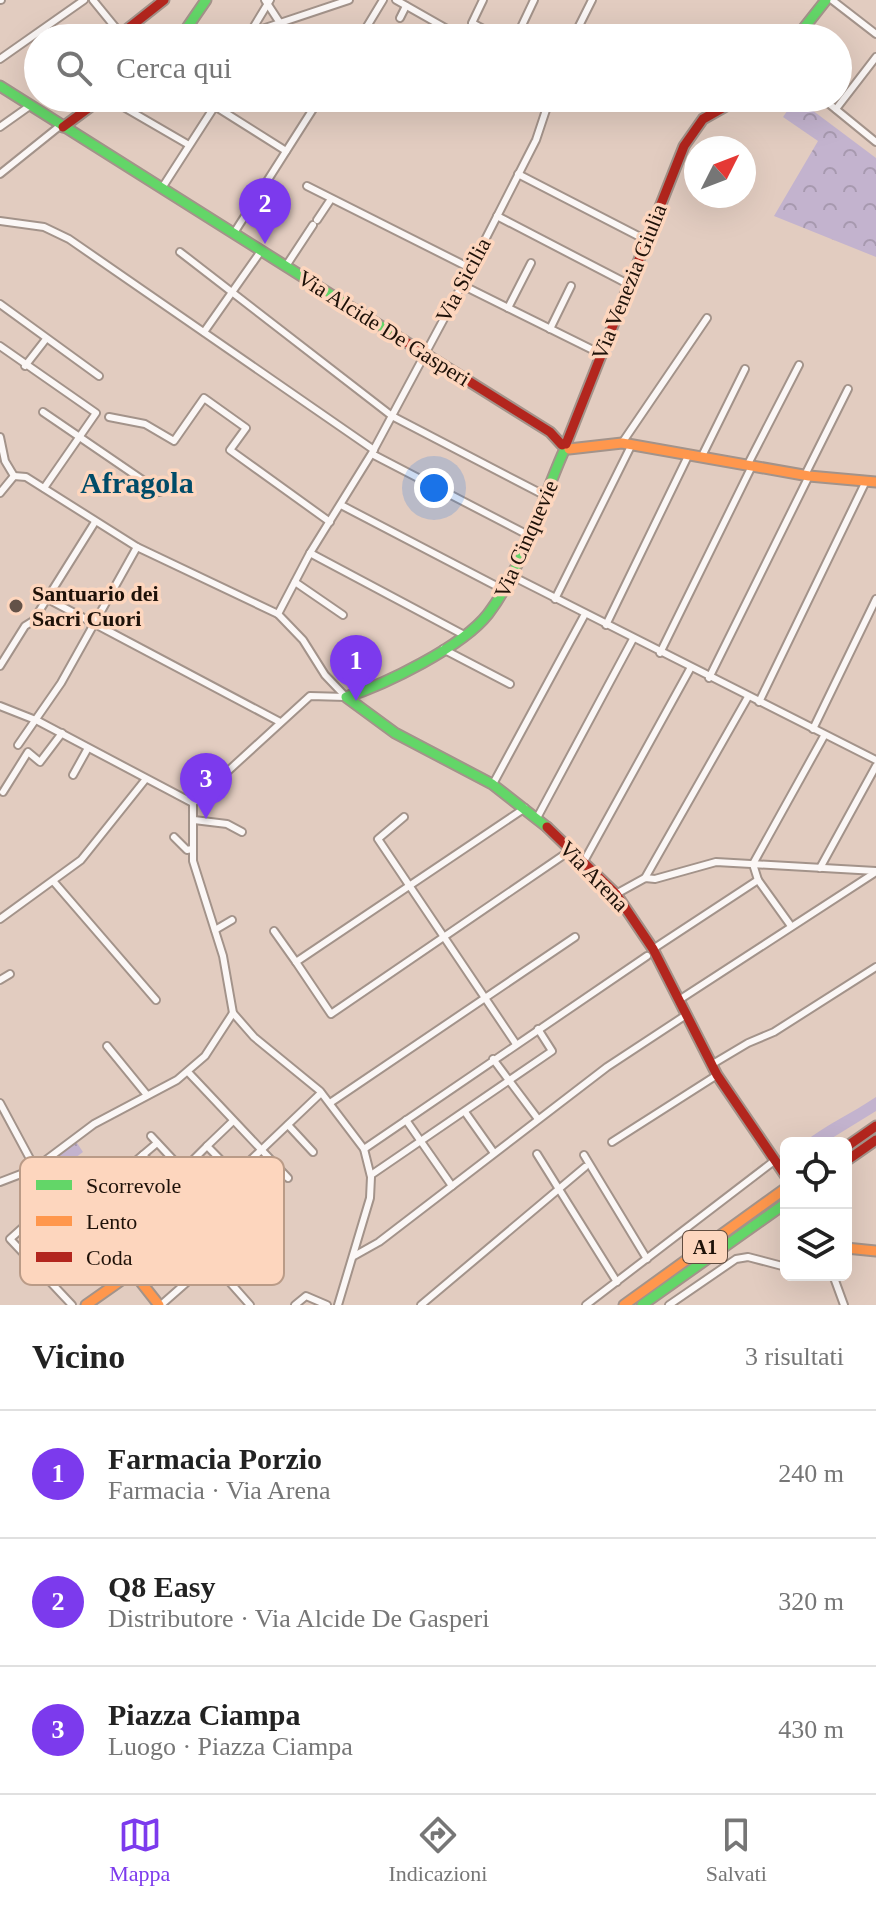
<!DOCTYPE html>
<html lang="it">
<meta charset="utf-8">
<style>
body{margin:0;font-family:"Times New Roman",serif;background:#f6f6f6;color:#222}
.controls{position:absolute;right:24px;bottom:24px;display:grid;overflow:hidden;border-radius:12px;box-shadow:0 8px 32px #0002}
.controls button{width:72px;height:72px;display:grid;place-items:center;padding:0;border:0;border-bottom:2px solid #e0e0e0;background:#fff;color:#222;font:40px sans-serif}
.compass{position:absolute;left:684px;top:136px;width:72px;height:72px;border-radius:50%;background:#fff;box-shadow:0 8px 32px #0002;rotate:48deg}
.you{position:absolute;left:434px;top:488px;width:28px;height:28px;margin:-20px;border:6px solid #fff;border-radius:50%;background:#1a73e8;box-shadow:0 0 0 12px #1a73e833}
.badge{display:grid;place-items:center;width:52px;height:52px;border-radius:50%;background:#7c3aed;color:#fff;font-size:26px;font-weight:700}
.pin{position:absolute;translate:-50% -66px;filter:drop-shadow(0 2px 4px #0008)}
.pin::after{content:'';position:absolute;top:42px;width:28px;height:24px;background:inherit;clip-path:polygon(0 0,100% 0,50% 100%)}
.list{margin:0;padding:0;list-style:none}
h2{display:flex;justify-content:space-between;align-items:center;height:104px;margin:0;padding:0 32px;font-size:34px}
h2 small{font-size:26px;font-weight:400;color:#767676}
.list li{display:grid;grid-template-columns:52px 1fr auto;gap:24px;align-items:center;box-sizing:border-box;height:128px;padding:0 32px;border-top:2px solid #e0e0e0}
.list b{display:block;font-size:30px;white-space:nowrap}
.list p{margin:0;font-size:26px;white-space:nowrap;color:#767676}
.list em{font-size:26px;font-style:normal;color:#767676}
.icon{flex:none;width:44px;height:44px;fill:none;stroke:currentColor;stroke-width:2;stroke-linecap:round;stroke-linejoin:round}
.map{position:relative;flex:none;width:876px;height:1305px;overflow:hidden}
.search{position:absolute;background:#fff;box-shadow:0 8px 32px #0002;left:24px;right:24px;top:24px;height:88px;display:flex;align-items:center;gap:20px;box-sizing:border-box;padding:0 28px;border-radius:44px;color:#767676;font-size:30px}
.sheet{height:488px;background:#fff}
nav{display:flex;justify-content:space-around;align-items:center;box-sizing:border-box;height:112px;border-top:2px solid #e0e0e0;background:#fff;font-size:22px;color:#767676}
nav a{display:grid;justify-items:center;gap:4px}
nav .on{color:#7c3aed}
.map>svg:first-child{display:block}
.grass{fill:#c3b3ce}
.park{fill:url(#park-crowns)}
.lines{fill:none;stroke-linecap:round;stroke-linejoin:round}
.street-casing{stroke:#a3938a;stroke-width:10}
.fast-casing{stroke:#a3938a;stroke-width:13}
.slow-casing{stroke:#a3938a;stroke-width:13}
.jam-casing{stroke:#a3938a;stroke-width:13}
.street{stroke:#fbf7f6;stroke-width:6}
.fast{stroke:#63d668;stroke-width:9}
.slow{stroke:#ff974d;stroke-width:9}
.jam{stroke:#b3261e;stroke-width:9}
.poi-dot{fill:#635248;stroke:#fdd6be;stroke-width:3}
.labels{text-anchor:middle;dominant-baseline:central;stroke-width:7;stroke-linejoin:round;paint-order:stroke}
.shield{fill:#fdd6be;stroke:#614c3f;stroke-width:2}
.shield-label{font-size:20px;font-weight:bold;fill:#1e1108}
.street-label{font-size:22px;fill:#1e1108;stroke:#fdd6be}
.poi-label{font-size:22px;font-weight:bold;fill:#1e1108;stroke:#fdd6be;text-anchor:start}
.district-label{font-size:30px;font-weight:bold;fill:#004b68;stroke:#fdd6be}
.key{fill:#fdd6be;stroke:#ba9b87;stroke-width:2}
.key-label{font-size:22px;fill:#1e1108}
</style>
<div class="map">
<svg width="876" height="1305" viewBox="0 0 876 1305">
<defs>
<pattern id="park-crowns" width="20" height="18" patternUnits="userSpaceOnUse" patternTransform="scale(2)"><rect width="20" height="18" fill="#c3b3ce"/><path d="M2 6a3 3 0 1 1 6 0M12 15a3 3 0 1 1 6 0" fill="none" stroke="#a799af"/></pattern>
</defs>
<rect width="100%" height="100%" fill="#e2ccc0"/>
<path class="grass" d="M 876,1097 L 876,1111 L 824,1143 L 803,1143 C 827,1124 851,1114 876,1097 Z"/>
<g class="park">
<path d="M 796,98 L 876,158 L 876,257 L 774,216 L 818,141 L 783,117 Z"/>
<path d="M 75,1140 L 83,1152 L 55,1173 L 46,1162 Z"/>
</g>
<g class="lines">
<defs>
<g id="street">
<path d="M 0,0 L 1,0"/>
<path d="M 93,0 L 124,38"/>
<path d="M 265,0 L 280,23"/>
<path d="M 396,0 L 456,34"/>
<path d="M 483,0 L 472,23 L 500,38"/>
<path d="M 832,0 L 876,34"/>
<path d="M 400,18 L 406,6"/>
<path d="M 250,33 L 270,0"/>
<path d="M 235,38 L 349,0"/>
<path d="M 360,38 L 383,0"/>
<path d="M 516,38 L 534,0"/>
<path d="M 573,38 L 592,0"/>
<path d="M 0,59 L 84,0"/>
<path d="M 108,98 L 189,145"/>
<path d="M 202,98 L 286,151"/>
<path d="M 455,98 L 461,102"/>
<path d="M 822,98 L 876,142"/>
<path d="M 836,109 L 876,57"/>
<path d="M 0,127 L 31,105"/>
<path d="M 0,174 L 61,125"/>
<path d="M 518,174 L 646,240"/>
<path d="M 307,186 L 470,268"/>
<path d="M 162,188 L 220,98"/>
<path d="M 497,216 L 628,284"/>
<path d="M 317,220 L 331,199"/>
<path d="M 0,221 L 44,227 L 69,239 L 374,450"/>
<path d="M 234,233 L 320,98"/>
<path d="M 180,252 L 392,416 L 546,496"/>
<path d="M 286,266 L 313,225"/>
<path d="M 462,285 L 599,353"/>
<path d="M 0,304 L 99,376"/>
<path d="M 508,308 L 531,263"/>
<path d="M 550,329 L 571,286"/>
<path d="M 204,332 L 261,251"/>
<path d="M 0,346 L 96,413 L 44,488"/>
<path d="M 25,366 L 46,339"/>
<path d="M 43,412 L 160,492"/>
<path d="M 109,417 L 145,424 L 174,441 L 204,398 L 246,428 L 230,450 L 330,522"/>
<path d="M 0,437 L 5,461 L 14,476"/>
<path d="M 622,443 L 707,318"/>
<path d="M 372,454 L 528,535"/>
<path d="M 702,456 L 745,369"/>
<path d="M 747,466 L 799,365"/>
<path d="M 805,475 L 848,389"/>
<path d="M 14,476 L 26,477 L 137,547 L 278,614 L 303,640 L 325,675 L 346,697"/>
<path d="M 0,493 L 14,476"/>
<path d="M 341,505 L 504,590"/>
<path d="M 310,553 L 464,635"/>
<path d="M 510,575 L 876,760"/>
<path d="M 295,582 L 343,615"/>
<path d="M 46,598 L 280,722"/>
<path d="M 555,599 L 632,444"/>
<path d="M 278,614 L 310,553 L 372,453 L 462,285 L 536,140 L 550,98"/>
<path d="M 606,625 L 689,454"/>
<path d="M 443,649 L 510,684"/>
<path d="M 660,653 L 752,466"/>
<path d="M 0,666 L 25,626 L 33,621 L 95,522"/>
<path d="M 709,678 L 809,476"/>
<path d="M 759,702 L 866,481"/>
<path d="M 0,706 L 38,721 L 193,803"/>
<path d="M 813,729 L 876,599"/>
<path d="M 18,745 L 61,683 L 137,547"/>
<path d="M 73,775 L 88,748"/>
<path d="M 493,784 L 585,614"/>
<path d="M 3,792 L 28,752 L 40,762 L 62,733"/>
<path d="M 193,803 L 193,861 L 223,956 L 233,1013 L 254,1037 L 320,1091 L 364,1149 L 371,1177 L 370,1198 L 338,1305"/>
<path d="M 193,803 L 310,696 L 346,697"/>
<path d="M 404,817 L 378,839 L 516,1044"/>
<path d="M 537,818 L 633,639"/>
<path d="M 194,820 L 227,824 L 242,832"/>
<path d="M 174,837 L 187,850 L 192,849"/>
<path d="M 583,863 L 690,669"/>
<path d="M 753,864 L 824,736"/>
<path d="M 753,864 L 758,880 L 791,926"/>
<path d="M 820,868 L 876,766"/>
<path d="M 645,878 L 748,697"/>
<path d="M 54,882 L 156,1000"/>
<path d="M 616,894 L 645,878 L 655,879 L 716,862 L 876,871"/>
<path d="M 0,919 L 81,860 L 145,780"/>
<path d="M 215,930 L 232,920"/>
<path d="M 274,931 L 296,962 L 525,808"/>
<path d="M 653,949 L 758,880"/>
<path d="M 296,962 L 331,1014 L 571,850"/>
<path d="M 0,980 L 10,974"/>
<path d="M 679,1000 L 876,872"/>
<path d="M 107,1046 L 147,1095"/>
<path d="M 493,1059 L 538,1119"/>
<path d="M 711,1065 L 748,1043 L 774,1032 L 876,967"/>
<path d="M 188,1072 L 288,1178"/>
<path d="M 0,1103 L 43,1183 L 80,1208 L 133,1272 L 321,1093"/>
<path d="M 330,1103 L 575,937"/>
<path d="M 465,1112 L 494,1153"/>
<path d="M 406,1120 L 452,1186"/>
<path d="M 233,1121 L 207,1146 L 261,1201"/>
<path d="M 288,1125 L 313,1152"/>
<path d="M 151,1136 L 235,1226"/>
<path d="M 612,1142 L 717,1075"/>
<path d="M 157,1143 L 131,1165 L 211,1251"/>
<path d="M 364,1149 L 647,956"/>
<path d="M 537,1154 L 617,1282"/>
<path d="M 143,1155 L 169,1183"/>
<path d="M 584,1155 L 647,1259"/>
<path d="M 371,1175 L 552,1051 L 538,1029"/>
<path d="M 0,1182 L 34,1169 L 94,1124 L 177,1080 L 205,1056 L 233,1013"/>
<path d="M 60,1194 L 10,1239 L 72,1305"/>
<path d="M 158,1195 L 207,1146"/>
<path d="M 104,1234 L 130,1213"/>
<path d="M 156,1252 L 140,1231 L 167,1206"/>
<path d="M 354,1256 L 379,1242 L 607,1067 L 686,1015"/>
<path d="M 833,1275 L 844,1305"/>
<path d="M 161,1305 L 211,1261 L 250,1305"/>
<path d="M 295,1305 L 306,1296 L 327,1305"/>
<path d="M 421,1305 L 585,1167"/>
<path d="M 586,1305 L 774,1161"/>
<path d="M 669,1305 L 736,1259 L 748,1257 L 786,1267"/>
</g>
<g id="fast">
<path d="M 180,38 L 206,0"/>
<path d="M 796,38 L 826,0"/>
<path d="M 0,86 L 395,335"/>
<path d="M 547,827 L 492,784 L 395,733 L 346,697 C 386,684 462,647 488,614 C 521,571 541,503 563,453"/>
<path d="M 642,1305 L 786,1203"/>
</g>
<g id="slow">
<path d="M 569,449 L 622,443 L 809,476 L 876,482"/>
<path d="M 846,1248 L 876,1251"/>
<path d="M 86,1305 L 133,1272 L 159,1305"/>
<path d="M 624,1305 L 786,1188"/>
</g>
<g id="jam">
<path d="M 116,38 L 164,0"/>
<path d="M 63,127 L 102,98"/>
<path d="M 395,335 L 550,432 L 562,445"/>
<path d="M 566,444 L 684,146 L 703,119 L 740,98"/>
<path d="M 547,827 L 616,894 L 653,949 L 717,1075 L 785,1175"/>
<path d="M 846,1147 L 876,1126"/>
<path d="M 846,1161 L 876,1140"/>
</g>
</defs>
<use href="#street" class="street-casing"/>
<use href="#fast" class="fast-casing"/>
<use href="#slow" class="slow-casing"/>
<use href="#jam" class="jam-casing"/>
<use href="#street" class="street"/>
<use href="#fast" class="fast"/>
<use href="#slow" class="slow"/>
<use href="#jam" class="jam"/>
</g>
<circle class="poi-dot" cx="16" cy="606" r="8"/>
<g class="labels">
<rect class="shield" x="683" y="1231" width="44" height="32" rx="6"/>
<g class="shield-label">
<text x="705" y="1247">A1</text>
</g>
<g class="street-label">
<text transform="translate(463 280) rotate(-62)">Via Sicilia</text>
<text transform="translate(629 282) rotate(-68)">Via Venezia Giulia</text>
<text transform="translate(384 328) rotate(32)">Via Alcide De Gasperi</text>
<text transform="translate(526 539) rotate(-66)">Via Cinquevie</text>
<text transform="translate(594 876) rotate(46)">Via Arena</text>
</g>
<g class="poi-label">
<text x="32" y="593">Santuario dei<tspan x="32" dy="25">Sacri Cuori</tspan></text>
</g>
<g class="district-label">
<text x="137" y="482">Afragola</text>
</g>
</g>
<rect x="20" y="1157" width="264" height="128" rx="12" class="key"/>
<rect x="36" y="1180" width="36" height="10" fill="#63d668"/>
<rect x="36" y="1216" width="36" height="10" fill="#ff974d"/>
<rect x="36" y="1252" width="36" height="10" fill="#b3261e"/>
<g class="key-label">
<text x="86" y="1193">Scorrevole</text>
<text x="86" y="1229">Lento</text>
<text x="86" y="1265">Coda</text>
</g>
</svg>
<div class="controls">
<button><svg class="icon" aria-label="locate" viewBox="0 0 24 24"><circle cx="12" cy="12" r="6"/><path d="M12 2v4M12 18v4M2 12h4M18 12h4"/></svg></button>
<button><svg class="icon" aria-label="layers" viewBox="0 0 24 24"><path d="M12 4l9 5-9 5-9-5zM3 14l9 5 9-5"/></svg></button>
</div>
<svg class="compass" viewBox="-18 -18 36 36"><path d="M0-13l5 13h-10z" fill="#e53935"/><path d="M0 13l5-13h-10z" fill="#767676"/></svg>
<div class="you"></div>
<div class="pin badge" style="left:356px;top:701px">1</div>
<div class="pin badge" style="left:265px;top:244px">2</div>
<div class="pin badge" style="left:206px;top:819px">3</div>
<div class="search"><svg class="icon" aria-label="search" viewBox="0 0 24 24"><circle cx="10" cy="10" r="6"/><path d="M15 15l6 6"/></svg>Cerca qui</div>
</div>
<section class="sheet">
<h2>Vicino<small>3 risultati</small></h2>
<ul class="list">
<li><span class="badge">1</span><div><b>Farmacia Porzio</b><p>Farmacia · Via Arena</p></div><em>240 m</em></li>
<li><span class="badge">2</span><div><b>Q8 Easy</b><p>Distributore · Via Alcide De Gasperi</p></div><em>320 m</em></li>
<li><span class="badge">3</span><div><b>Piazza Ciampa</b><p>Luogo · Piazza Ciampa</p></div><em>430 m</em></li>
</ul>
</section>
<nav>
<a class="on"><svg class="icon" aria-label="map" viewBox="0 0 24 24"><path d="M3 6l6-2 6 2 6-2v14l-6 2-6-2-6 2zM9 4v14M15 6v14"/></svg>Mappa</a>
<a><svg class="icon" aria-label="directions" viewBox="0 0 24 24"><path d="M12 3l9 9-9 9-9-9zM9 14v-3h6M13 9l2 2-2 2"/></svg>Indicazioni</a>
<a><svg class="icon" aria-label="saved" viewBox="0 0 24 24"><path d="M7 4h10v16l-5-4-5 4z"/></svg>Salvati</a>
</nav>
